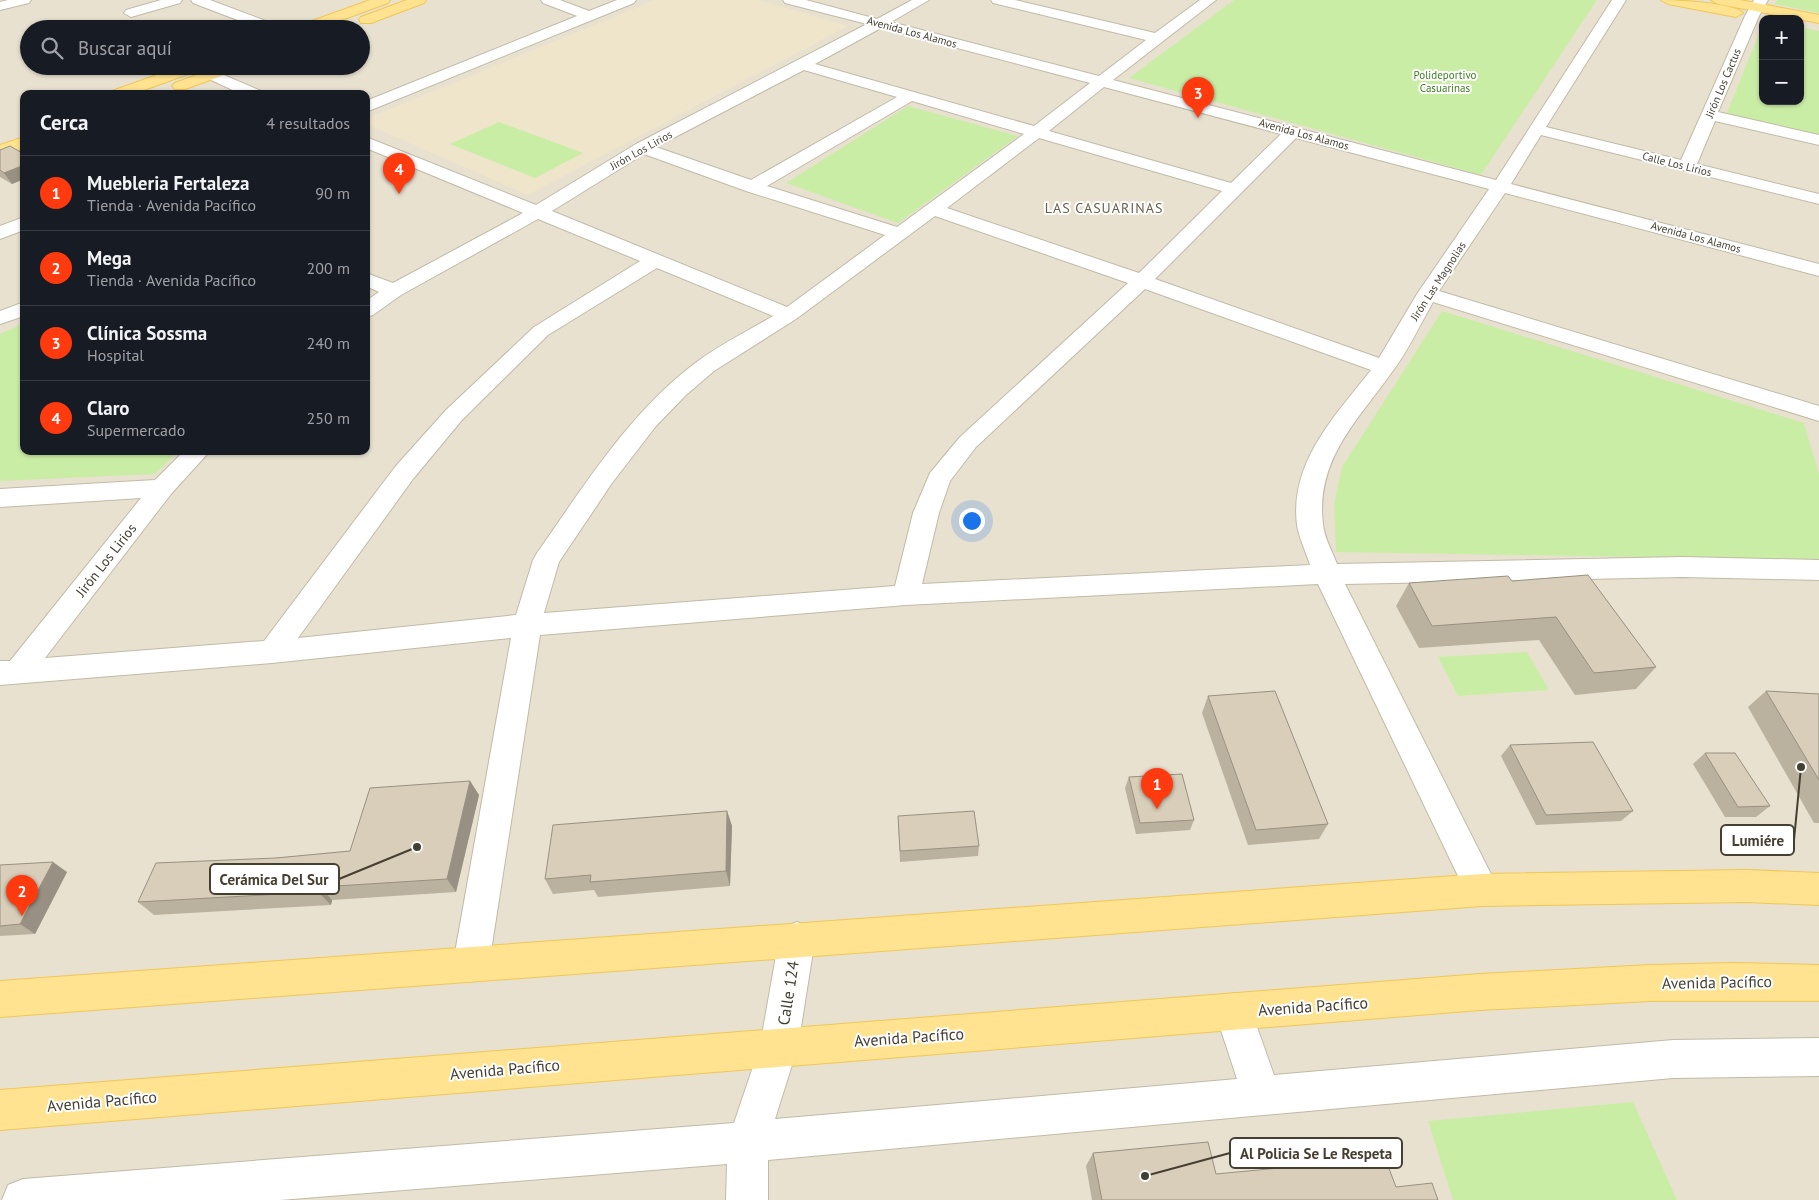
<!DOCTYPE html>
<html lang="es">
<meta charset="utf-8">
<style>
body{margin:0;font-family:"PT Sans",sans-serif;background:#20242c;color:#f1f3f6}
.controls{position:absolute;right:15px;top:15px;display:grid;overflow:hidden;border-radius:10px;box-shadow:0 1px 4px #0004}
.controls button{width:45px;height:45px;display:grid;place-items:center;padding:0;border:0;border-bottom:1px solid #363941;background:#171b24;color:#f1f3f6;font:25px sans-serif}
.you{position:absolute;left:971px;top:520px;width:18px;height:18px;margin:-12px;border:4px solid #fff;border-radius:50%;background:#1a73e8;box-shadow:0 0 0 8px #1a73e833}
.badge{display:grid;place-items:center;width:32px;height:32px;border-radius:50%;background:#ff3a0e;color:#fff;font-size:16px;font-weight:700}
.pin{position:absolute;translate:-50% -41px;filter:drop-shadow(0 1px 2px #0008)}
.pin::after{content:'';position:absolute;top:26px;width:18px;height:15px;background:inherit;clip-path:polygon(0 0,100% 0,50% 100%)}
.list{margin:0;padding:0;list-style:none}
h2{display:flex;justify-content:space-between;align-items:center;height:65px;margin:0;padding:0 20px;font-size:21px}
h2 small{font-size:16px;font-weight:400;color:#9ea1a6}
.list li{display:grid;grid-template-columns:32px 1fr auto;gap:15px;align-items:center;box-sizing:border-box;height:75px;padding:0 20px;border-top:1px solid #363941}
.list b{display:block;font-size:19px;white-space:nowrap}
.list p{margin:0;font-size:16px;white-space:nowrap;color:#9ea1a6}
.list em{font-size:16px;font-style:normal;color:#9ea1a6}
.icon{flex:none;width:28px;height:28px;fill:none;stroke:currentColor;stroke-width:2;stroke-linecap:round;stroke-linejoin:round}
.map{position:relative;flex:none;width:1819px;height:1200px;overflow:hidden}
.search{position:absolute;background:#171b24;box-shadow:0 1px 4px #0004;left:20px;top:20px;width:350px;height:55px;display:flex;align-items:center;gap:12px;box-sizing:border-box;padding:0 18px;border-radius:28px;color:#9ea1a6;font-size:19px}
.panel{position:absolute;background:#171b24;box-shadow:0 1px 4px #0004;left:20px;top:90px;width:350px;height:365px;border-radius:10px}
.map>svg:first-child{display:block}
.residential{fill:#e8e1d0;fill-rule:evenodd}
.education{fill:#eee5ca}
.green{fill:#caeda6}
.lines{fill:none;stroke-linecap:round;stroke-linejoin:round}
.minor-casing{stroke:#c2baa7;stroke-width:2}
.major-casing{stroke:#f0c753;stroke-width:2}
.minor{fill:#fff;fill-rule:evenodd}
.major{fill:#ffe390;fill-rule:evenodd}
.wall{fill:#bbb19f}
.shaded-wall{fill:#989082}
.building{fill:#d9ceb9;stroke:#989082}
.labels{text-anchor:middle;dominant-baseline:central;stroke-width:4;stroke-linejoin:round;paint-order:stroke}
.far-street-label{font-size:11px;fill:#453f32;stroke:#fff}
.far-park-label{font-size:11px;fill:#407d20;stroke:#fff}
.far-quarter-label{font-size:14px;letter-spacing:1px;fill:#695d48;stroke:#fff}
.street-label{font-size:14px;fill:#453f32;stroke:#fff}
.near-street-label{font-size:16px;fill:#453f32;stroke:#fff}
.leader{fill:none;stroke:#453f32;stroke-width:2}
.callout-dot{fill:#453f32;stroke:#fff;stroke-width:2}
.callout{fill:#fff;stroke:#453f32;stroke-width:2}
.callout-label{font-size:15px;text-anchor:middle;font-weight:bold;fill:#453f32}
</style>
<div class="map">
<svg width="1819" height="1200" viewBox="0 0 1819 1200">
<rect width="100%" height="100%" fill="#f3efe2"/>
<path class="residential" d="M 0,0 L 1819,0 L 1819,1200 L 0,1200 ZM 1763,19 L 1800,19 L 1800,101 L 1763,101 ZM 29,29 L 361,29 L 361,66 L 29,66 ZM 24,94 L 366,94 L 366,451 L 24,451 Z"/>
<path class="education" d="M 655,0 L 759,0 L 848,26 L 528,195 L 366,124 L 366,119 Z"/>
<g class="green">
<path d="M 1234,0 L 1597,0 L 1481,175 L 1129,78 Z"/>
<path d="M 1777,0 L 1819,0 L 1819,13 L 1775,4 Z"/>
<path d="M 1763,24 L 1763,101 L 1800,101 L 1800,27 L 1819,31 L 1819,136 L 1726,115 Z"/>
<path d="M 908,106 L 1018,136 L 898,223 L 786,183 Z"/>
<path d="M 499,122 L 583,153 L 535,178 L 450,144 Z"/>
<path d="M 1442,311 L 1804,423 L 1819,474 L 1819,560 L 1336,552 L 1334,504 L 1342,467 Z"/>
<path d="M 24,323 L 24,451 L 179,451 L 155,474 L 0,481 L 0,334 Z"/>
<path d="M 1527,652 L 1549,690 L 1458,696 L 1438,657 Z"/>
<path d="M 1633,1102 L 1677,1200 L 1453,1200 L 1428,1121 Z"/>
</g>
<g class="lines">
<defs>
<g id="minor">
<path d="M 8,0 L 31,0 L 29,3 L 0,10 L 0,2 Z"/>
<path d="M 161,0 L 182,0 L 180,3 L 131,17 L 124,13 L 126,10 Z"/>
<path d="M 191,0 L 210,0 L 279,26 L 281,29 L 261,29 L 193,3 Z"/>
<path d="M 541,0 L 560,0 L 589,11 L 617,0 L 636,0 L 634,3 L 366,112 L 366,101 L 577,16 L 543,3 Z"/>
<path d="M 783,0 L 806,0 L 877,19 L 912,0 L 929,0 L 891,22 L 1099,76 L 1146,40 L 993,3 L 991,0 L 1015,0 L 1155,33 L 1200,0 L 1216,0 L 1113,80 L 1496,180 L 1612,0 L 1626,0 L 1546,127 L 1681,160 L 1745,16 L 1754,0 L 1768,0 L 1759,16 L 1718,112 L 1819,135 L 1819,145 L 1715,121 L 1697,164 L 1819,194 L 1819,204 L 1541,135 L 1511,184 L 1819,264 L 1819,276 L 1505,193 L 1439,291 L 1819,406 L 1819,421 L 1433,302 C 1420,325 1408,351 1392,372 C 1358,420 1315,460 1323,524 C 1324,537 1332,551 1337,564 L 1682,557 L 1819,560 L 1819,580 L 1682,577 L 1345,584 L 1499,890 L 1494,901 L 1482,906 L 1470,901 L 1318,584 L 906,605 L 540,635 L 489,964 L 484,977 L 471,982 L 458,977 L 453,964 L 511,638 L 272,663 L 0,685 L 0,661 L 10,661 L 141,498 L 0,507 L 0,489 L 155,480 L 184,451 L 210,451 L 171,494 L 45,658 L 264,641 L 395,467 L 446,410 L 534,327 L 640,261 L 538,219 L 401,295 L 373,315 L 366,317 L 366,301 L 379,292 L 366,286 L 366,273 L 393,283 L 523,213 L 366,148 L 366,137 L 536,205 L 636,144 L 867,24 L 785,3 ZM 881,28 L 1090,83 L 1034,126 L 815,64 ZM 804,70 L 897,97 L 751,180 L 656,147 ZM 1104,87 L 1281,134 L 1231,183 L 1049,131 ZM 912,101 L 1024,134 L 897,227 L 767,186 ZM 1039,138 L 1222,191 L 1139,273 L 947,208 ZM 1296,138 L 1489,189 L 1417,294 L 1379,358 L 1155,279 ZM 644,154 L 746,191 L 885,235 L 787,307 L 552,211 ZM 935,216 L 1128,283 L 960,437 L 930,473 L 913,513 L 895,586 L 544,613 L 559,562 L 612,483 L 656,426 L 686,395 L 714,371 L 796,319 ZM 657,268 L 773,316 C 748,331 721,344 698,361 C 631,410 584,486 537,553 L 533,560 L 516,615 L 298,638 L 413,479 L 462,420 L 548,335 ZM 1145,289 L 1371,370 C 1336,415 1289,462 1297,525 C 1299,538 1306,552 1310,565 L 922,584 L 939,513 L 950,481 L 976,447 Z"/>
<path d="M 212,70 L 261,91 L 263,94 L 241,94 L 207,78 L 204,75 L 207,72 Z"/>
<path d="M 24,217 L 24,230 L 0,239 L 0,226 Z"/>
<path d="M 24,302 L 24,316 L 0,324 L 0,311 Z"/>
<path d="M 797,922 L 810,927 L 815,939 L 798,1046 L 775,1119 L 1237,1079 L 1215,1012 L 1221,999 L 1234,993 L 1247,999 L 1274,1075 L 1673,1040 L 1819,1038 L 1819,1076 L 1673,1078 L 768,1160 L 768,1200 L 726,1200 L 727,1164 L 280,1200 L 2,1200 L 8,1185 L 23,1179 L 734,1123 L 760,1046 L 779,939 L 784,927 Z"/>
</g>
<g id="major">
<path d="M 370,0 L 390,0 L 388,3 L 317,29 L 296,29 L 298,26 Z"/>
<path d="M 407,0 L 426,0 L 424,3 L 371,23 L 361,23 L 359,20 L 361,17 Z"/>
<path d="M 1661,0 C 1676,0 1734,3 1743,13 L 1736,17 L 1668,4 Z"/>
<path d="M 1711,0 L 1740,0 L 1819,15 L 1819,23 L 1718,4 Z"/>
<path d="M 182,66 L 204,66 L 202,69 L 133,94 L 110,94 L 112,91 Z"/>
<path d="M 221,66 L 243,66 L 241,69 L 185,89 L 175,89 L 172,86 L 175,83 Z"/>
<path d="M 24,137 L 24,148 L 0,156 L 0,145 Z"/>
<path d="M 1747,870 L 1819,873 L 1819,905 L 1747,902 L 1482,906 L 0,1017 L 0,981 L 1482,874 Z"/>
<path d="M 1734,963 L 1819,965 L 1819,1001 L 1650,1001 L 1480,1010 L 0,1130 L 0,1090 L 1480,974 L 1650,965 Z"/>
</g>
</defs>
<use href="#minor" class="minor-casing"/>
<use href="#major" class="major-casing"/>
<use href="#minor" class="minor"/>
<use href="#major" class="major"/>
</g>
<g class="wall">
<path d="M 0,150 L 24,154 L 24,179 L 12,184 L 0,177 Z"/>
<path d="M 1512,581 L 1656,667 L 1636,689 L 1575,695 L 1539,640 L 1419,648 L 1396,606 L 1409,583 Z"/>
<path d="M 1766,691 L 1819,694 L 1819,823 L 1814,823 L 1748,707 Z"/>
<path d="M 1208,696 L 1328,824 L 1319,839 L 1248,845 L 1202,713 Z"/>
<path d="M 1510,745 L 1633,811 L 1621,821 L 1536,825 L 1501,756 Z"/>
<path d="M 1705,753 L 1770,806 L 1756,817 L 1725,817 L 1693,764 Z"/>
<path d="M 1129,777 L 1194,820 L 1190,830 L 1136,834 L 1125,788 Z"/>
<path d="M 470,781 L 479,795 L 456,892 L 332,900 L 331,905 L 154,915 L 138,902 L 276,858 L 350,851 Z"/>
<path d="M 727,811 L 732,826 L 730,886 L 598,897 L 594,890 L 553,894 L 545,879 Z"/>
<path d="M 898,816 L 979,846 L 978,856 L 900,862 Z"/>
<path d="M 0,865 L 67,872 L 35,934 L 0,936 Z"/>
<path d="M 1093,1153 L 1216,1174 L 1396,1187 L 1438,1200 L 1092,1200 L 1086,1166 Z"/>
</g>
<g class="shaded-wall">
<path d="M 24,165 L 24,179 L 12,184 L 4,173 Z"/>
<path d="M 470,781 L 479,795 L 456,892 L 447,879 Z"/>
<path d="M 727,811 L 732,826 L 730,886 L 726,871 Z"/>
<path d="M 53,862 L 67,872 L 35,934 L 20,924 Z"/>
<path d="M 320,887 L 332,900 L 331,905 L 318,892 Z"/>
</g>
<g class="building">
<path d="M 10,146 L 24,154 L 24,165 L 4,173 L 0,170 L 0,150 Z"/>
<path d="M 1588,575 L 1656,667 L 1594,673 L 1556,617 L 1432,626 L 1409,583 L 1508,576 L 1512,581 Z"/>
<path d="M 1275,691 L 1328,824 L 1256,830 L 1208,696 Z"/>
<path d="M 1766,691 L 1819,694 L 1819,780 Z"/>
<path d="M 1593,742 L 1633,811 L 1546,815 L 1510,745 Z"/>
<path d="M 1705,753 L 1735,753 L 1770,806 L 1738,807 Z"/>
<path d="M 1182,774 L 1194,820 L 1140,823 L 1129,777 Z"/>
<path d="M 470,781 L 447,879 L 320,887 L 318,892 L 138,902 L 156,863 L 276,858 L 350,851 L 370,788 Z"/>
<path d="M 727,811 L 726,871 L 590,882 L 591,875 L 545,879 L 553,825 Z"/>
<path d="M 974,811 L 979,846 L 900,851 L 898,816 Z"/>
<path d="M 53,862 L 20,924 L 0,926 L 0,865 Z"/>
<path d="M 1208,1142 L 1216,1174 L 1385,1158 L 1396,1187 L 1432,1183 L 1438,1200 L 1102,1200 L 1093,1153 Z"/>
</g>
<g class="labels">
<g class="far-street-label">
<text transform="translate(912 32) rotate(15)">Avenida Los Alamos</text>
<text transform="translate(1723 83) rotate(-67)">Jirón Los Cactus</text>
<text transform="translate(1304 134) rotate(15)">Avenida Los Alamos</text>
<text transform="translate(641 150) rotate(-29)">Jirón Los Lirios</text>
<text transform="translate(1677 164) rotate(14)">Calle Los Lirios</text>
<text transform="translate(1696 237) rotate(15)">Avenida Los Alamos</text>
<text transform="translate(1438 281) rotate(-57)">Jirón Las Magnolias</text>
</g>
<g class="far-park-label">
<text x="1445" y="75">Polideportivo<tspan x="1445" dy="13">Casuarinas</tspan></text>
</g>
<g class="far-quarter-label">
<text x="1104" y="208">LAS CASUARINAS</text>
</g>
<g class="street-label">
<text transform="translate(106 560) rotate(-52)">Jirón Los Lirios</text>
</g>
<g class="near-street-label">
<text transform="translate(1717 982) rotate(-1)">Avenida Pacífico</text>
<text transform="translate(788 993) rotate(-81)">Calle 124</text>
<text transform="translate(1313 1006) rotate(-4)">Avenida Pacífico</text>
<text transform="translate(909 1037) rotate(-4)">Avenida Pacífico</text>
<text transform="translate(505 1069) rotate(-5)">Avenida Pacífico</text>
<text transform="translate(102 1101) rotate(-5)">Avenida Pacífico</text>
</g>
</g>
<path class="leader" d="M1801 767L1794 840M417 847L339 879M1145 1176L1230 1153"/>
<g class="callout-dot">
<circle cx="1801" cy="767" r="5"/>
<circle cx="417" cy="847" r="5"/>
<circle cx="1145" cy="1176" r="5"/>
</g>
<g class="callout">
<rect x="1721" y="825" width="73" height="30" rx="5"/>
<rect x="210" y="864" width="129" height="30" rx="5"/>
<rect x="1230" y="1138" width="172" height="30" rx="5"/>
</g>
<g class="callout-label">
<text x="1758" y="846">Lumiére</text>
<text x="274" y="885">Cerámica Del Sur</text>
<text x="1316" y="1159">Al Policia Se Le Respeta</text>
</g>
</svg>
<div class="controls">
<button>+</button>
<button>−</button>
</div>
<div class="you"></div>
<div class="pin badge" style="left:1157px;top:809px">1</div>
<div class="pin badge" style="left:22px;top:916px">2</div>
<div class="pin badge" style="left:1198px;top:118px">3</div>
<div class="pin badge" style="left:399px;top:194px">4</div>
<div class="search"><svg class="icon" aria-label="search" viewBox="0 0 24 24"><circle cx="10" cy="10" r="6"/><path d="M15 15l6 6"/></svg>Buscar aquí</div>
<section class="panel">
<h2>Cerca<small>4 resultados</small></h2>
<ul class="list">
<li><span class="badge">1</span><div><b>Muebleria Fertaleza</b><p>Tienda · Avenida Pacífico</p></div><em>90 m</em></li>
<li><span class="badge">2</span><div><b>Mega</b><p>Tienda · Avenida Pacífico</p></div><em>200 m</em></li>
<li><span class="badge">3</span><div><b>Clínica Sossma</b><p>Hospital</p></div><em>240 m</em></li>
<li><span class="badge">4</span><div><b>Claro</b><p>Supermercado</p></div><em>250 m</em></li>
</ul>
</section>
</div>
